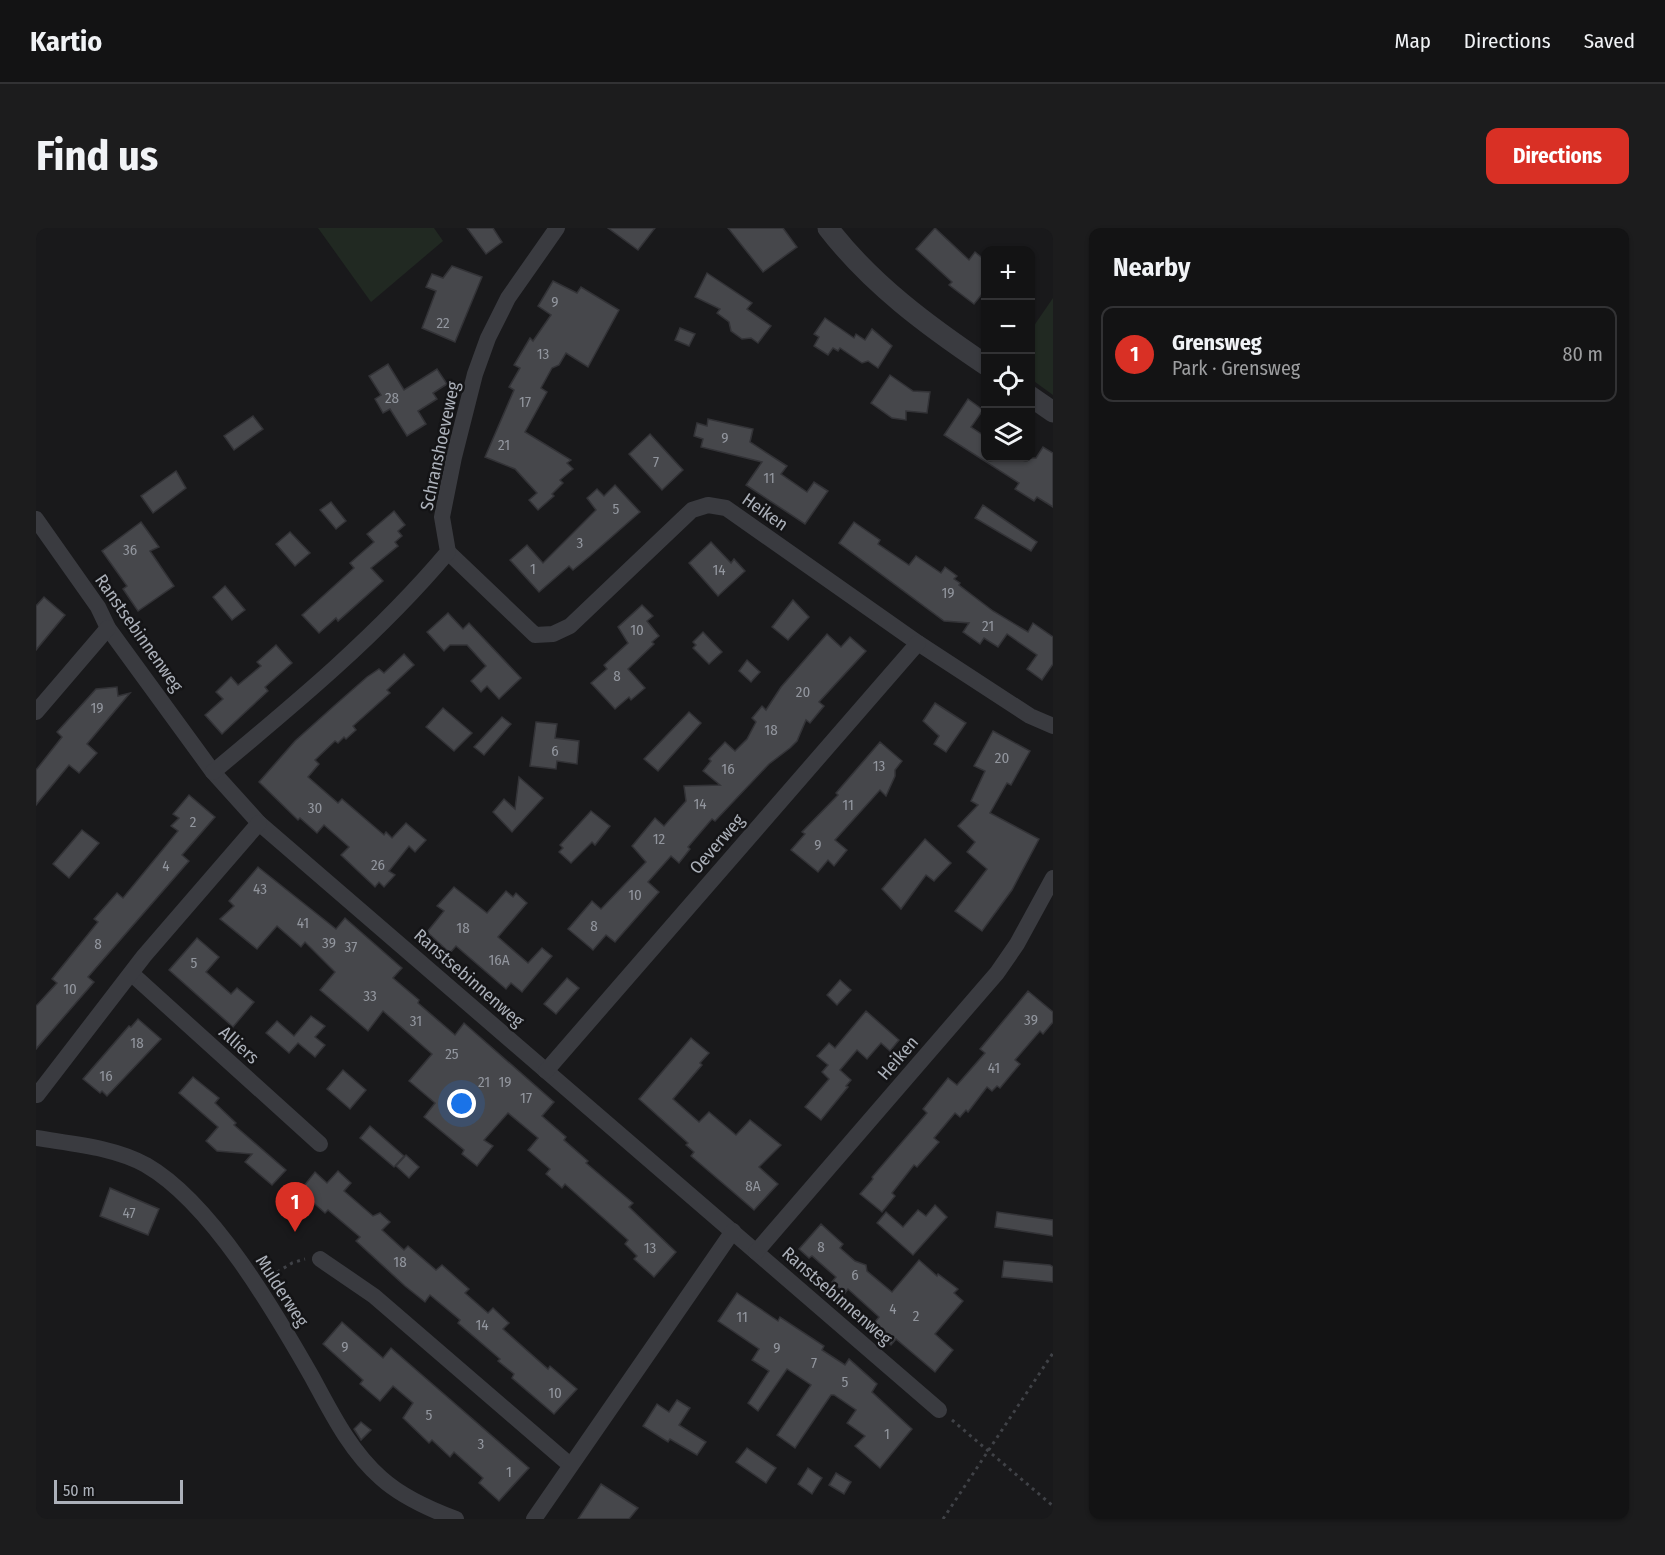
<!DOCTYPE html>
<meta charset="utf-8">
<style>
body{margin:0;font-family:"Fira Sans Condensed",sans-serif;background:#1c1c1d;color:#f1f3f6}
.controls{position:absolute;right:18px;top:18px;display:grid;overflow:hidden;border-radius:12px;box-shadow:0 2px 4px #0004}
.controls button{width:54px;height:54px;display:grid;place-items:center;padding:0;border:0;border-bottom:2px solid #323234;background:#131314;color:#f1f3f6;font:30px sans-serif}
.scale{position:absolute;left:18px;bottom:15px;width:129px;box-sizing:border-box;padding-left:6px;border:3px solid #acb1ba;border-top:0;font-size:16px;line-height:21px;white-space:nowrap;color:#acb1ba;-webkit-text-stroke:4px #141416;paint-order:stroke}
.you{position:absolute;left:426px;top:876px;width:21px;height:21px;margin:-15px;border:4px solid #fff;border-radius:50%;background:#1a73e8;box-shadow:0 0 0 9px #1a73e833}
.badge{display:grid;place-items:center;width:39px;height:39px;border-radius:50%;background:#d93025;color:#fff;font-size:20px;font-weight:700}
.pin{position:absolute;translate:-50% -50px;filter:drop-shadow(0 2px 3px #0008)}
.pin::after{content:'';position:absolute;top:32px;width:21px;height:18px;background:inherit;clip-path:polygon(0 0,100% 0,50% 100%)}
.list{margin:0;padding:0;list-style:none}
h2{display:flex;justify-content:space-between;align-items:center;height:78px;margin:0;padding:0 24px;font-size:26px}
h2 small{font-size:20px;font-weight:400;color:#9d9ea0}
.list li{display:grid;grid-template-columns:39px 1fr auto;gap:18px;align-items:center;box-sizing:border-box;height:96px;margin:0 12px 12px;padding:0 12px;border:2px solid #323234;border-radius:12px}
.list b{display:block;font-size:22px;white-space:nowrap}
.list p{margin:0;font-size:20px;white-space:nowrap;color:#9d9ea0}
.list em{font-size:20px;font-style:normal;color:#9d9ea0}
.icon{flex:none;width:33px;height:33px;fill:none;stroke:currentColor;stroke-width:2;stroke-linecap:round;stroke-linejoin:round}
.map{position:relative;flex:none;width:1017px;height:1291px;overflow:hidden;border-radius:12px}
header{display:flex;align-items:center;gap:36px;box-sizing:border-box;height:84px;padding:0 30px;background:#131314;border-bottom:2px solid #323234}
header strong{font-size:28px}
nav{display:flex;gap:33px;margin-inline-start:auto;font-size:21px}
.intro{display:flex;align-items:center;justify-content:space-between;box-sizing:border-box;height:144px;padding:0 36px}
h1{margin:0;font-size:42px}
.button{padding:15px 27px;border-radius:12px;background:#d93025;color:#fff;font-size:21px;font-weight:700}
main{display:flex;gap:36px;padding:0 36px}
aside{flex:1;background:#131314;border-radius:12px;box-shadow:0 2px 4px #0004}
.map>svg:first-child{display:block}
.green{fill:#212922}
.building{fill:#46474b;stroke:#333337;stroke-width:1.5}
.lines{fill:none;stroke-linecap:round;stroke-linejoin:round}
.path{stroke:#404247;stroke-width:3;stroke-dasharray:3 4.5;stroke-linecap:butt}
.minor{stroke:#3a3b40;stroke-width:16}
.tertiary{stroke:#3a3b40;stroke-width:21}
.labels{text-anchor:middle;dominant-baseline:central;stroke-width:5;stroke-linejoin:round;paint-order:stroke}
.number-label{font-size:15px;fill:#92969e}
.street-label{font-size:18px;fill:#acb1ba;stroke:#141416}
</style>
<header>
<strong>Kartio</strong>
<nav><a>Map</a><a>Directions</a><a>Saved</a></nav>
</header>
<div class="intro"><h1>Find us</h1><a class="button">Directions</a></div>
<main>
<div class="map">
<svg width="1017" height="1291" viewBox="0 0 1017 1291">
<rect width="100%" height="100%" fill="#19191b"/>
<g class="green">
<path d="M 282,0 L 398,0 L 407,13 L 335,74 Z"/>
<path d="M 1017,70 L 1017,167 L 995,151 L 995,102 Z"/>
</g>
<g class="building">
<path d="M 431,0 L 457,0 L 466,14 L 450,26 Z"/>
<path d="M 572,0 L 619,0 L 602,22 Z"/>
<path d="M 692,0 L 747,0 L 761,19 L 727,44 Z"/>
<path d="M 899,0 L 933,32 L 939,24 L 950,33 L 950,61 L 938,76 L 913,57 L 916,54 L 880,21 Z"/>
<path d="M 416,38 L 446,49 L 419,114 L 386,100 L 400,63 L 390,59 L 396,46 L 407,50 Z"/>
<path d="M 671,45 L 716,75 L 711,81 L 735,98 L 722,115 L 715,110 L 706,111 L 695,103 L 693,94 L 681,85 L 684,81 L 659,69 Z"/>
<path d="M 517,53 L 541,65 L 545,59 L 583,82 L 552,139 L 530,125 L 523,137 L 516,140 L 505,160 L 511,164 L 489,204 L 535,232 L 531,235 L 537,241 L 524,252 L 527,255 L 516,266 L 518,268 L 502,282 L 493,272 L 501,265 L 479,241 L 449,229 L 478,162 L 473,159 L 484,140 L 478,137 L 494,110 L 497,113 L 515,87 L 502,78 Z"/>
<path d="M 789,90 L 818,110 L 820,106 L 829,112 L 836,101 L 856,118 L 842,140 L 832,133 L 826,135 L 804,120 L 802,123 L 797,120 L 792,127 L 778,118 L 783,109 L 778,106 Z"/>
<path d="M 644,100 L 659,106 L 653,118 L 639,112 Z"/>
<path d="M 352,136 L 368,162 L 401,141 L 411,156 L 397,165 L 401,171 L 382,183 L 390,196 L 371,208 L 354,181 L 347,185 L 339,171 L 345,167 L 333,148 Z"/>
<path d="M 854,147 L 877,163 L 894,164 L 891,185 L 870,183 L 870,192 L 856,190 L 835,175 Z"/>
<path d="M 932,171 L 947,182 L 935,199 L 950,209 L 950,230 L 1000,230 L 1007,219 L 1017,225 L 1017,279 L 1001,269 L 998,273 L 979,261 L 983,255 L 908,207 Z"/>
<path d="M 217,188 L 227,201 L 198,222 L 188,208 Z"/>
<path d="M 672,191 L 717,201 L 714,214 L 751,238 L 745,246 L 771,264 L 778,254 L 792,263 L 769,296 L 710,257 L 726,234 L 665,219 L 667,211 L 658,208 L 661,195 L 671,198 Z"/>
<path d="M 614,206 L 647,242 L 626,262 L 593,226 Z"/>
<path d="M 140,243 L 150,260 L 117,285 L 105,268 Z"/>
<path d="M 579,257 L 604,284 L 554,328 L 537,342 L 533,338 L 503,364 L 474,332 L 491,317 L 507,335 L 560,282 L 551,270 L 561,261 L 568,268 Z"/>
<path d="M 295,274 L 310,293 L 300,301 L 284,282 Z"/>
<path d="M 947,277 L 1001,314 L 995,323 L 939,290 Z"/>
<path d="M 358,283 L 369,297 L 362,303 L 366,308 L 359,314 L 362,318 L 335,340 L 347,353 L 302,393 L 300,390 L 283,405 L 266,387 L 318,340 L 314,335 L 338,314 L 331,306 Z"/>
<path d="M 105,294 L 123,319 L 114,323 L 138,358 L 102,383 L 87,361 L 91,358 L 66,323 Z"/>
<path d="M 818,294 L 844,312 L 842,316 L 873,337 L 880,328 L 905,345 L 909,339 L 921,348 L 918,351 L 924,355 L 923,357 L 957,383 L 992,404 L 997,395 L 1017,409 L 1017,436 L 1006,452 L 991,441 L 1001,427 L 971,406 L 962,419 L 948,410 L 944,416 L 927,404 L 933,395 L 908,393 L 803,315 Z"/>
<path d="M 254,304 L 274,325 L 259,338 L 240,316 Z"/>
<path d="M 675,314 L 695,335 L 698,331 L 709,343 L 682,368 L 653,335 Z"/>
<path d="M 189,358 L 209,382 L 196,392 L 177,369 Z"/>
<path d="M 8,369 L 29,387 L 0,422 L 0,378 Z"/>
<path d="M 757,372 L 773,389 L 752,412 L 736,399 Z"/>
<path d="M 606,377 L 617,388 L 611,393 L 623,408 L 616,414 L 618,416 L 592,441 L 609,460 L 595,472 L 593,469 L 579,481 L 555,455 L 571,441 L 568,437 L 592,415 L 582,399 Z"/>
<path d="M 412,385 L 427,401 L 433,395 L 485,450 L 463,471 L 451,458 L 445,464 L 435,453 L 450,438 L 431,417 L 414,417 L 408,423 L 391,404 Z"/>
<path d="M 667,404 L 686,424 L 673,436 L 657,420 L 660,417 L 657,414 Z"/>
<path d="M 791,406 L 805,419 L 814,409 L 830,423 L 783,474 L 788,478 L 774,495 L 770,492 L 761,513 L 754,520 L 733,536 L 679,593 L 676,591 L 652,619 L 654,621 L 643,635 L 635,628 L 612,654 L 623,664 L 579,714 L 570,707 L 557,722 L 532,701 L 556,673 L 565,681 L 610,634 L 596,618 L 619,590 L 628,598 L 650,573 L 648,558 L 684,557 L 667,543 L 675,533 L 673,531 L 689,514 L 699,523 L 711,511 L 720,494 L 716,490 L 726,478 L 730,482 L 745,459 Z"/>
<path d="M 240,417 L 256,435 L 229,459 L 232,463 L 186,506 L 169,487 L 187,471 L 180,464 L 195,449 L 202,457 L 225,438 L 221,434 Z"/>
<path d="M 368,426 L 378,437 L 351,462 L 354,465 L 317,498 L 320,502 L 310,511 L 308,509 L 302,515 L 299,513 L 279,532 L 283,536 L 272,549 L 302,575 L 306,571 L 348,607 L 350,604 L 356,610 L 370,595 L 390,612 L 379,624 L 373,618 L 353,643 L 359,647 L 348,659 L 343,654 L 339,659 L 305,627 L 313,619 L 288,597 L 281,605 L 264,590 L 262,592 L 223,554 L 259,513 L 298,478 L 331,449 L 343,441 L 348,445 Z"/>
<path d="M 711,432 L 724,444 L 715,454 L 703,443 Z"/>
<path d="M 81,459 L 82,468 L 94,465 L 51,516 L 61,525 L 43,545 L 33,537 L 0,577 L 0,542 L 26,509 L 21,504 L 60,461 Z"/>
<path d="M 899,475 L 930,495 L 910,524 L 898,516 L 903,508 L 887,493 Z"/>
<path d="M 407,480 L 436,505 L 418,523 L 390,499 Z"/>
<path d="M 653,484 L 665,495 L 622,543 L 608,531 Z"/>
<path d="M 466,489 L 475,496 L 448,527 L 438,519 Z"/>
<path d="M 500,494 L 521,496 L 519,510 L 543,513 L 541,536 L 521,533 L 520,541 L 494,538 Z"/>
<path d="M 957,503 L 994,523 L 975,557 L 971,555 L 954,585 L 1003,611 L 976,662 L 946,703 L 919,683 L 951,641 L 931,624 L 939,614 L 922,598 L 942,577 L 935,573 L 949,543 L 938,538 Z"/>
<path d="M 844,514 L 866,533 L 859,542 L 859,548 L 850,568 L 844,562 L 799,612 L 811,622 L 798,638 L 792,632 L 782,644 L 755,622 L 769,606 L 766,604 L 802,567 L 800,565 Z"/>
<path d="M 483,549 L 507,570 L 476,604 L 457,584 L 468,571 L 479,581 Z"/>
<path d="M 153,567 L 179,589 L 146,627 L 153,633 L 52,749 L 58,754 L 0,821 L 0,778 L 21,755 L 16,751 L 62,694 L 58,691 L 81,665 L 87,670 L 142,603 L 135,598 L 143,590 L 137,586 Z"/>
<path d="M 555,583 L 574,598 L 559,617 L 556,614 L 535,635 L 523,624 L 527,620 L 524,617 Z"/>
<path d="M 46,602 L 63,615 L 33,650 L 17,636 Z"/>
<path d="M 889,611 L 915,635 L 898,653 L 890,647 L 865,681 L 846,661 Z"/>
<path d="M 222,639 L 300,701 L 309,690 L 366,740 L 357,750 L 383,772 L 382,775 L 419,807 L 428,795 L 518,874 L 506,888 L 530,909 L 528,912 L 552,933 L 550,935 L 597,975 L 593,979 L 640,1024 L 618,1049 L 598,1031 L 601,1028 L 589,1016 L 592,1012 L 529,956 L 526,960 L 510,946 L 514,941 L 492,922 L 502,910 L 472,885 L 448,912 L 457,918 L 441,938 L 426,926 L 428,922 L 388,889 L 399,875 L 373,853 L 396,826 L 347,783 L 332,803 L 284,762 L 299,744 L 269,714 L 265,719 L 241,698 L 221,721 L 184,691 L 198,678 L 193,673 Z"/>
<path d="M 418,659 L 451,685 L 470,663 L 477,669 L 480,665 L 491,675 L 462,709 L 492,735 L 506,720 L 516,728 L 486,764 L 475,755 L 470,761 L 420,718 L 414,725 L 391,704 L 408,683 L 401,678 Z"/>
<path d="M 161,710 L 183,729 L 170,744 L 195,766 L 201,760 L 218,774 L 197,799 L 133,742 Z"/>
<path d="M 531,750 L 543,760 L 520,786 L 508,776 Z"/>
<path d="M 804,752 L 815,762 L 801,777 L 791,767 Z"/>
<path d="M 992,763 L 1017,784 L 1017,794 L 1007,806 L 1004,803 L 979,832 L 984,836 L 964,860 L 961,858 L 956,863 L 951,859 L 932,884 L 930,882 L 924,889 L 919,885 L 898,910 L 903,914 L 881,939 L 878,937 L 856,965 L 859,968 L 846,984 L 824,966 L 837,951 L 836,949 L 891,885 L 887,881 L 912,850 L 921,857 L 949,825 L 944,821 Z"/>
<path d="M 830,783 L 863,812 L 854,823 L 845,815 L 831,831 L 821,822 L 804,842 L 815,852 L 810,858 L 812,859 L 785,892 L 769,879 L 793,851 L 786,844 L 792,837 L 781,828 L 793,815 L 799,820 Z"/>
<path d="M 275,788 L 289,798 L 279,809 L 289,817 L 279,829 L 262,815 L 253,825 L 230,805 L 241,793 L 258,808 Z"/>
<path d="M 102,791 L 125,811 L 71,868 L 66,863 L 64,865 L 47,851 L 93,798 L 95,799 Z"/>
<path d="M 655,810 L 673,825 L 664,835 L 666,837 L 637,871 L 663,894 L 673,884 L 700,907 L 714,892 L 745,917 L 723,939 L 742,956 L 718,982 L 655,928 L 658,924 L 650,917 L 652,915 L 603,871 Z"/>
<path d="M 307,842 L 330,862 L 314,881 L 291,861 Z"/>
<path d="M 157,849 L 183,870 L 179,875 L 200,895 L 198,897 L 250,942 L 236,957 L 209,934 L 216,926 L 181,923 L 170,913 L 182,899 L 143,865 Z"/>
<path d="M 334,898 L 368,928 L 358,939 L 324,910 Z"/>
<path d="M 370,927 L 383,939 L 373,950 L 360,938 Z"/>
<path d="M 302,943 L 315,955 L 308,963 L 337,988 L 344,985 L 354,994 L 346,1002 L 368,1022 L 372,1018 L 400,1042 L 406,1037 L 433,1061 L 429,1065 L 452,1085 L 457,1080 L 473,1095 L 467,1101 L 512,1141 L 514,1138 L 541,1161 L 518,1186 L 476,1150 L 478,1146 L 462,1133 L 464,1131 L 422,1095 L 424,1092 L 394,1067 L 389,1074 L 369,1058 L 320,1013 L 324,1009 L 292,982 L 289,985 L 264,963 L 279,944 L 291,955 Z"/>
<path d="M 74,960 L 123,981 L 112,1007 L 64,988 Z"/>
<path d="M 899,977 L 911,989 L 877,1027 L 841,995 L 850,984 L 867,999 L 882,982 L 890,988 Z"/>
<path d="M 961,984 L 1017,992 L 1017,1008 L 959,999 Z"/>
<path d="M 785,996 L 807,1016 L 804,1020 L 819,1033 L 830,1037 L 831,1043 L 856,1064 L 883,1032 L 901,1048 L 902,1046 L 922,1061 L 918,1065 L 927,1073 L 899,1106 L 917,1122 L 899,1144 L 860,1111 L 855,1117 L 835,1099 L 843,1089 L 812,1061 L 809,1065 L 796,1054 L 800,1049 L 776,1028 L 773,1030 L 763,1021 Z"/>
<path d="M 968,1033 L 1014,1037 L 1017,1039 L 1017,1054 L 966,1049 Z"/>
<path d="M 701,1065 L 742,1093 L 744,1089 L 788,1118 L 786,1122 L 809,1137 L 813,1131 L 841,1156 L 836,1164 L 876,1201 L 844,1240 L 819,1218 L 829,1208 L 811,1195 L 820,1182 L 798,1167 L 795,1167 L 759,1220 L 741,1207 L 775,1157 L 751,1141 L 722,1183 L 712,1175 L 733,1143 L 716,1132 L 723,1121 L 682,1093 Z"/>
<path d="M 306,1094 L 347,1130 L 355,1120 L 493,1240 L 463,1273 L 443,1255 L 447,1250 L 418,1224 L 414,1229 L 396,1212 L 393,1215 L 367,1190 L 377,1175 L 357,1158 L 344,1173 L 324,1156 L 327,1152 L 287,1116 Z"/>
<path d="M 641,1172 L 654,1180 L 643,1197 L 670,1214 L 661,1227 L 634,1211 L 632,1214 L 607,1198 L 621,1176 L 633,1184 Z"/>
<path d="M 325,1194 L 335,1202 L 325,1212 L 318,1201 Z"/>
<path d="M 711,1220 L 740,1240 L 730,1255 L 700,1234 Z"/>
<path d="M 772,1240 L 786,1250 L 776,1266 L 762,1256 Z"/>
<path d="M 800,1245 L 815,1254 L 808,1266 L 793,1257 Z"/>
<path d="M 565,1256 L 602,1280 L 593,1291 L 542,1291 Z"/>
</g>
<g class="lines">
<g class="path">
<path d="M 235,1048 L 256,1035 L 269,1031"/>
<path d="M 916,1192 L 1017,1278"/>
<path d="M 907,1291 L 1017,1125"/>
</g>
<g class="minor">
<path d="M 0,291 L 62,379 L 72,400 L 177,544 L 223,595 L 903,1182"/>
<path d="M 412,324 L 499,407 L 517,406 L 534,398 L 656,282 L 672,277 L 690,280 L 882,415 L 994,488 L 1017,498"/>
<path d="M 0,484 L 72,400"/>
<path d="M 177,544 C 260,475 343,406 412,324 L 406,289 L 418,229 L 439,146 L 452,110 L 472,70 L 521,0"/>
<path d="M 96,746 L 284,916"/>
<path d="M 510,843 L 882,415"/>
<path d="M 1,867 L 108,728 L 223,595"/>
<path d="M 0,910 C 36,916 77,919 110,937 C 176,975 239,1084 276,1149 C 295,1184 314,1223 345,1250 C 366,1269 393,1281 420,1291"/>
<path d="M 720,1024 L 961,745 L 981,716 L 1017,650"/>
<path d="M 284,1031 L 338,1068 L 534,1237"/>
<path d="M 498,1291 L 697,1003"/>
</g>
<g class="tertiary">
<path d="M 792,0 C 835,56 892,98 950,137"/>
<path d="M 994,168 L 1017,184"/>
</g>
</g>
<g class="labels">
<g class="number-label">
<text x="519" y="74">9</text>
<text x="407" y="95">22</text>
<text x="507" y="126">13</text>
<text x="356" y="170">28</text>
<text x="489" y="174">17</text>
<text x="689" y="210">9</text>
<text x="468" y="217">21</text>
<text x="620" y="234">7</text>
<text x="733" y="250">11</text>
<text x="580" y="281">5</text>
<text x="544" y="315">3</text>
<text x="94" y="322">36</text>
<text x="497" y="341">1</text>
<text x="683" y="342">14</text>
<text x="912" y="365">19</text>
<text x="952" y="398">21</text>
<text x="601" y="402">10</text>
<text x="581" y="448">8</text>
<text x="767" y="464">20</text>
<text x="61" y="480">19</text>
<text x="735" y="502">18</text>
<text x="519" y="523">6</text>
<text x="966" y="530">20</text>
<text x="843" y="538">13</text>
<text x="692" y="541">16</text>
<text x="664" y="576">14</text>
<text x="812" y="577">11</text>
<text x="279" y="580">30</text>
<text x="157" y="594">2</text>
<text x="623" y="611">12</text>
<text x="782" y="617">9</text>
<text x="342" y="637">26</text>
<text x="130" y="638">4</text>
<text x="224" y="661">43</text>
<text x="599" y="667">10</text>
<text x="267" y="695">41</text>
<text x="558" y="698">8</text>
<text x="427" y="700">18</text>
<text x="293" y="715">39</text>
<text x="62" y="716">8</text>
<text x="315" y="719">37</text>
<text x="463" y="732">16A</text>
<text x="158" y="735">5</text>
<text x="34" y="761">10</text>
<text x="334" y="768">33</text>
<text x="995" y="792">39</text>
<text x="380" y="793">31</text>
<text x="101" y="815">18</text>
<text x="416" y="826">25</text>
<text x="958" y="840">41</text>
<text x="70" y="848">16</text>
<text x="448" y="854">21</text>
<text x="469" y="854">19</text>
<text x="490" y="870">17</text>
<text x="717" y="958">8A</text>
<text x="93" y="985">47</text>
<text x="785" y="1019">8</text>
<text x="614" y="1020">13</text>
<text x="364" y="1034">18</text>
<text x="819" y="1047">6</text>
<text x="857" y="1081">4</text>
<text x="880" y="1088">2</text>
<text x="706" y="1089">11</text>
<text x="446" y="1097">14</text>
<text x="309" y="1119">9</text>
<text x="741" y="1120">9</text>
<text x="778" y="1135">7</text>
<text x="809" y="1154">5</text>
<text x="519" y="1165">10</text>
<text x="393" y="1187">5</text>
<text x="851" y="1206">1</text>
<text x="445" y="1216">3</text>
<text x="473" y="1244">1</text>
</g>
<g class="street-label">
<text transform="translate(404 218) rotate(-78)">Schranshoeveweg</text>
<text transform="translate(729 284) rotate(35)">Heiken</text>
<text transform="translate(103 405) rotate(55)">Ranstsebinnenweg</text>
<text transform="translate(681 616) rotate(-49)">Oeverweg</text>
<text transform="translate(433 750) rotate(41)">Ranstsebinnenweg</text>
<text transform="translate(203 817) rotate(42)">Alliers</text>
<text transform="translate(862 830) rotate(-49)">Heiken</text>
<text transform="translate(246 1063) rotate(57)">Mulderweg</text>
<text transform="translate(801 1068) rotate(41)">Ranstsebinnenweg</text>
</g>
</g>
</svg>
<div class="controls">
<button>+</button>
<button>−</button>
<button><svg class="icon" aria-label="locate" viewBox="0 0 24 24"><circle cx="12" cy="12" r="6"/><path d="M12 2v4M12 18v4M2 12h4M18 12h4"/></svg></button>
<button><svg class="icon" aria-label="layers" viewBox="0 0 24 24"><path d="M12 4l9 5-9 5-9-5zM3 14l9 5 9-5"/></svg></button>
</div>
<div class="scale">50 m</div>
<div class="you"></div>
<div class="pin badge" style="left:259px;top:1004px">1</div>
</div>
<aside>
<h2>Nearby<small></small></h2>
<ul class="list">
<li><span class="badge">1</span><div><b>Grensweg</b><p>Park · Grensweg</p></div><em>80 m</em></li>
</ul>
</aside>
</main>
